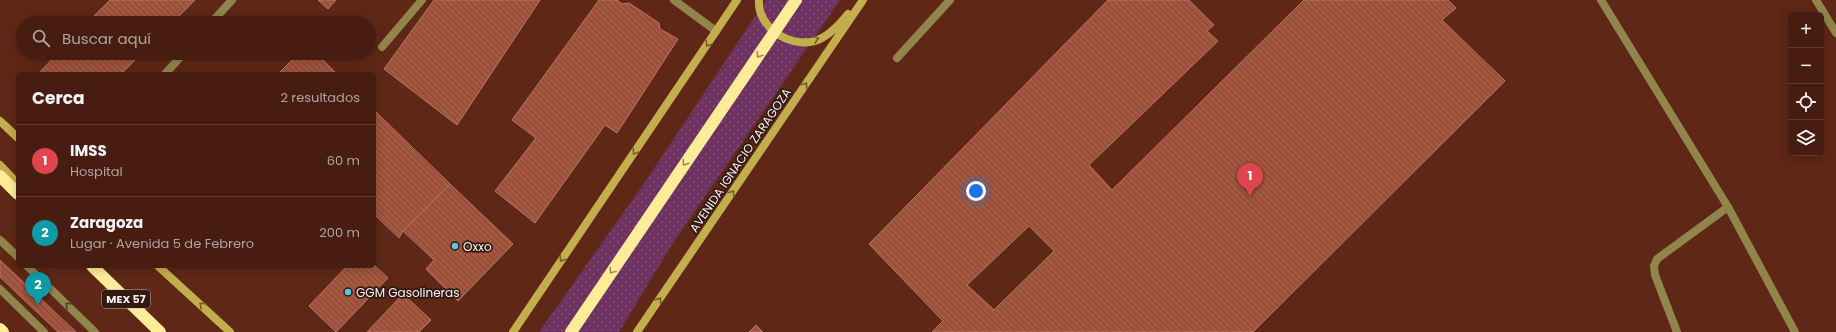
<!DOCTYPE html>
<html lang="es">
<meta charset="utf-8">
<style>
body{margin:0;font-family:Poppins,sans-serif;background:#502a1e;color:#f1f3f6}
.controls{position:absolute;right:12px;top:12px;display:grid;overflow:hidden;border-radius:6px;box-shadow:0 2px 10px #0003}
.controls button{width:36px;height:36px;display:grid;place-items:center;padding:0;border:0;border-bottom:1px solid #5e3b30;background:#461d10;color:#f1f3f6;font:20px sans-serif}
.you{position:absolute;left:976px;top:191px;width:14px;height:14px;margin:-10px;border:3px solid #fff;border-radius:50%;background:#1a73e8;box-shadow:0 0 0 6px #1a73e833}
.badge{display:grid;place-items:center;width:26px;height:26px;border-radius:50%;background:#59c8e4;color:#fff;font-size:13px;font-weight:700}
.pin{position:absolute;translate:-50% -33px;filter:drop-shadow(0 1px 2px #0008)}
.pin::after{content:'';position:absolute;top:21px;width:14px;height:12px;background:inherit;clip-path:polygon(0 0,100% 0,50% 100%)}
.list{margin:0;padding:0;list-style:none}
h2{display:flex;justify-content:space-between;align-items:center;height:52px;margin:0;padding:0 16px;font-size:17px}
h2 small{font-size:13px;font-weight:400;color:#b0a29f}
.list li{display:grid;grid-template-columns:26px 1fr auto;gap:12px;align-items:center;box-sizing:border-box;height:72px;padding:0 16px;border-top:1px solid #5e3b30}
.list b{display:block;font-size:15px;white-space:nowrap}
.list p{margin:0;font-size:13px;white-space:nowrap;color:#b0a29f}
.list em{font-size:13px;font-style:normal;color:#b0a29f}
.icon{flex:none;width:22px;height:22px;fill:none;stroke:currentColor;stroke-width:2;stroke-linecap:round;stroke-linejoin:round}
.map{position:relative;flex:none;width:1836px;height:332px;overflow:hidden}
.search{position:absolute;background:#461d10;box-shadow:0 2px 10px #0003;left:16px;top:16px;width:360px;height:44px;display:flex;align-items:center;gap:10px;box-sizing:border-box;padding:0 14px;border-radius:22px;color:#b0a29f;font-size:15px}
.panel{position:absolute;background:#461d10;box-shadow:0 2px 10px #0003;left:16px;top:72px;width:360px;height:196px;border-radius:6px}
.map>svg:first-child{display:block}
.green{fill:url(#green-dots)}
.building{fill:url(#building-back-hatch);stroke:#b67764;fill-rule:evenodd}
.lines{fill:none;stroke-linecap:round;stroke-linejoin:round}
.lane{stroke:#91854b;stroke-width:8}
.street{stroke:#91854b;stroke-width:8}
.secondary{stroke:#c3ae4d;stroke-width:8}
.highway{stroke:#feec99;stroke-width:12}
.highway-bridge{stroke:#feec99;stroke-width:12}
.oneway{stroke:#735c2d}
.oneway2{stroke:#a28d5c}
.oneway3{stroke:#533f26}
.poi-dot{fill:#59c8e4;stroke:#321912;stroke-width:1.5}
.labels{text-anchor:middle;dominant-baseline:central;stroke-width:3.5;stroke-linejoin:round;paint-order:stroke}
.shield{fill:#321912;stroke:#beb1ad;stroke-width:1}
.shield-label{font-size:11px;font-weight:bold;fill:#faf2f0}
.street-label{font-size:12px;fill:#faf2f0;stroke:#321912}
.poi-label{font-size:12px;fill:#faf2f0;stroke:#321912;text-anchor:start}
</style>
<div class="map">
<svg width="1836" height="332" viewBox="0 0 1836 332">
<defs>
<pattern id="green-dots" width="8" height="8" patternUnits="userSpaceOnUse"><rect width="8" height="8" fill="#6d325f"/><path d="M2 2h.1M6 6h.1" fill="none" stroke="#835076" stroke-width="1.8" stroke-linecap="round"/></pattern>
<pattern id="building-back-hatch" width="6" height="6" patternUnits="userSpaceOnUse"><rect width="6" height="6" fill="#a7553c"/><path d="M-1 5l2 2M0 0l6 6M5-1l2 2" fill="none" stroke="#744e43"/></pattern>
</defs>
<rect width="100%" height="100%" fill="#5e2716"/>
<path class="green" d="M 766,0 L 840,0 L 673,243 L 619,332 L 539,332 L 643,185 Z"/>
<g class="building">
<path d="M 110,0 L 195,0 L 172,23 L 87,23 Z"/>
<path d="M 318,0 L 336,0 L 328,9 Z"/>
<path d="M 434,0 L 540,0 L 457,125 L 384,69 Z"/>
<path d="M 599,0 L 617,0 L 622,4 L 629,3 L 659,23 L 660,29 L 678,39 L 617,133 L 605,125 L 535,223 L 495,191 L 536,138 L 512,120 Z"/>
<path d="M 1108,0 L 1189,0 L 1214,25 L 1207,31 L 1218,41 L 1089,165 L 1112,190 L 1304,0 L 1448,0 L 1456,8 L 1442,20 L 1505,81 L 1253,332 L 932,332 L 943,321 L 869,244 ZM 1029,226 L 1054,251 L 994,310 L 967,285 Z"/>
<path d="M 58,53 L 142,53 L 121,74 L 38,74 Z"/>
<path d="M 299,53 L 316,53 L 337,74 L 278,74 Z"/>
<path d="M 374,110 L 450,184 L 403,231 L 399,238 L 374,214 Z"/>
<path d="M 450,184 L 513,244 L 458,301 L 426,269 L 434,260 L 403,231 Z"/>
<path d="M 0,260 L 76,332 L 58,332 L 0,277 Z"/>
<path d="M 374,265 L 388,278 L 336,332 L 309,306 L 347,266 Z"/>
<path d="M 403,294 L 431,320 L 419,332 L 367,332 Z"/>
<path d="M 756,325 L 763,332 L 749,332 Z"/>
</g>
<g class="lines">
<g class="lane">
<path d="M 674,0 L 716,31"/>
<path d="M 1601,0 L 1728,207 L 1795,332"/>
<path d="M 211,23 L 232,0"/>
<path d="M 382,47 L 422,0"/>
<path d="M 897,58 L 950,0"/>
<path d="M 165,74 L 184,53"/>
<path d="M 0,240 L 18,257"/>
<path d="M 27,266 L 95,332"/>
<path d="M 0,289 L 44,332"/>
<path d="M 1677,332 L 1655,275 L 1654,266 L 1657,259 L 1728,207"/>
</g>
<path class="street" d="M 1816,0 L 1836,33"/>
<g class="secondary">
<path d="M 759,0 C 757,27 789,48 815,41 C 828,37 840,24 848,14"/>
<path d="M 0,121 L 18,138"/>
<path d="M 0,165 L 18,184"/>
<path d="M 158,266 L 230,332"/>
<path d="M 513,332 L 737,0"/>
<path d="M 637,332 L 863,0"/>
</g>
<g class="highway">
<path d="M 0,176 L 18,194"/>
<path d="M 92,266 L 160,332"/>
<path d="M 0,329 L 3,332"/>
</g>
<path class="highway-bridge" d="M 571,332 L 796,0"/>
</g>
<defs><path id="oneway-chevron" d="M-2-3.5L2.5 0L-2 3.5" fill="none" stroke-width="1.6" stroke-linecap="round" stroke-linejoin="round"/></defs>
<g class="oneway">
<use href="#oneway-chevron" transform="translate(816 39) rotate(-17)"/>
<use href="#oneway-chevron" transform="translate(708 44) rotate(124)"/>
<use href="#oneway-chevron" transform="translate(805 85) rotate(-56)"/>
<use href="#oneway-chevron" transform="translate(635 152) rotate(124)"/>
<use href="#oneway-chevron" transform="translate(732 193) rotate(-56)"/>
<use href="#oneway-chevron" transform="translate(562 259) rotate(124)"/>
<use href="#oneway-chevron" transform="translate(659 300) rotate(-56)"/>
<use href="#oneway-chevron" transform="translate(202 305) rotate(-137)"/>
</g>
<g class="oneway2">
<use href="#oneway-chevron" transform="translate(759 55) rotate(124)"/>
<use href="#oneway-chevron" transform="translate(685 163) rotate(124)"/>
<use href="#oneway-chevron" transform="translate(612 271) rotate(124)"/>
</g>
<use class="oneway3" href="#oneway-chevron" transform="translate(68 305) rotate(-137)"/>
<g class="poi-dot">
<circle cx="455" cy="246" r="4"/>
<circle cx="348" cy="292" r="4"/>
</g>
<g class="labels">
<rect class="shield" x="102" y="290" width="48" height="18" rx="3"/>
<g class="shield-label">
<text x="126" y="299">MEX 57</text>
</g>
<g class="street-label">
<text transform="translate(740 160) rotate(-56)">AVENIDA IGNACIO ZARAGOZA</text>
</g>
<g class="poi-label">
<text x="463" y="246">Oxxo</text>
<text x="356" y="292">GGM Gasolineras</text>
</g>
</g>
</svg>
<div class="controls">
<button>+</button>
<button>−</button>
<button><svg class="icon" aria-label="locate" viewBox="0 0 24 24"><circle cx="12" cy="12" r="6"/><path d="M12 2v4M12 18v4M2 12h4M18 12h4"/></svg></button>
<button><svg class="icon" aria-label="layers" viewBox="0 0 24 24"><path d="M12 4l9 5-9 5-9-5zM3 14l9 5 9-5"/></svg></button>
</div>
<div class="you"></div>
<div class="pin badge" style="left:1250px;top:196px;background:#e0444e">1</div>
<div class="pin badge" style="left:38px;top:305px;background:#0f9aa8">2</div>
<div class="search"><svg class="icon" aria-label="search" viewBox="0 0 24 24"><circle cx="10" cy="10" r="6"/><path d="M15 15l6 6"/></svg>Buscar aquí</div>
<section class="panel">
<h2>Cerca<small>2 resultados</small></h2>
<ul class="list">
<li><span class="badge" style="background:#e0444e">1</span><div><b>IMSS</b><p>Hospital</p></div><em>60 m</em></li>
<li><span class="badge" style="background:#0f9aa8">2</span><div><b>Zaragoza</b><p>Lugar · Avenida 5 de Febrero</p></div><em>200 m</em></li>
</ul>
</section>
</div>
